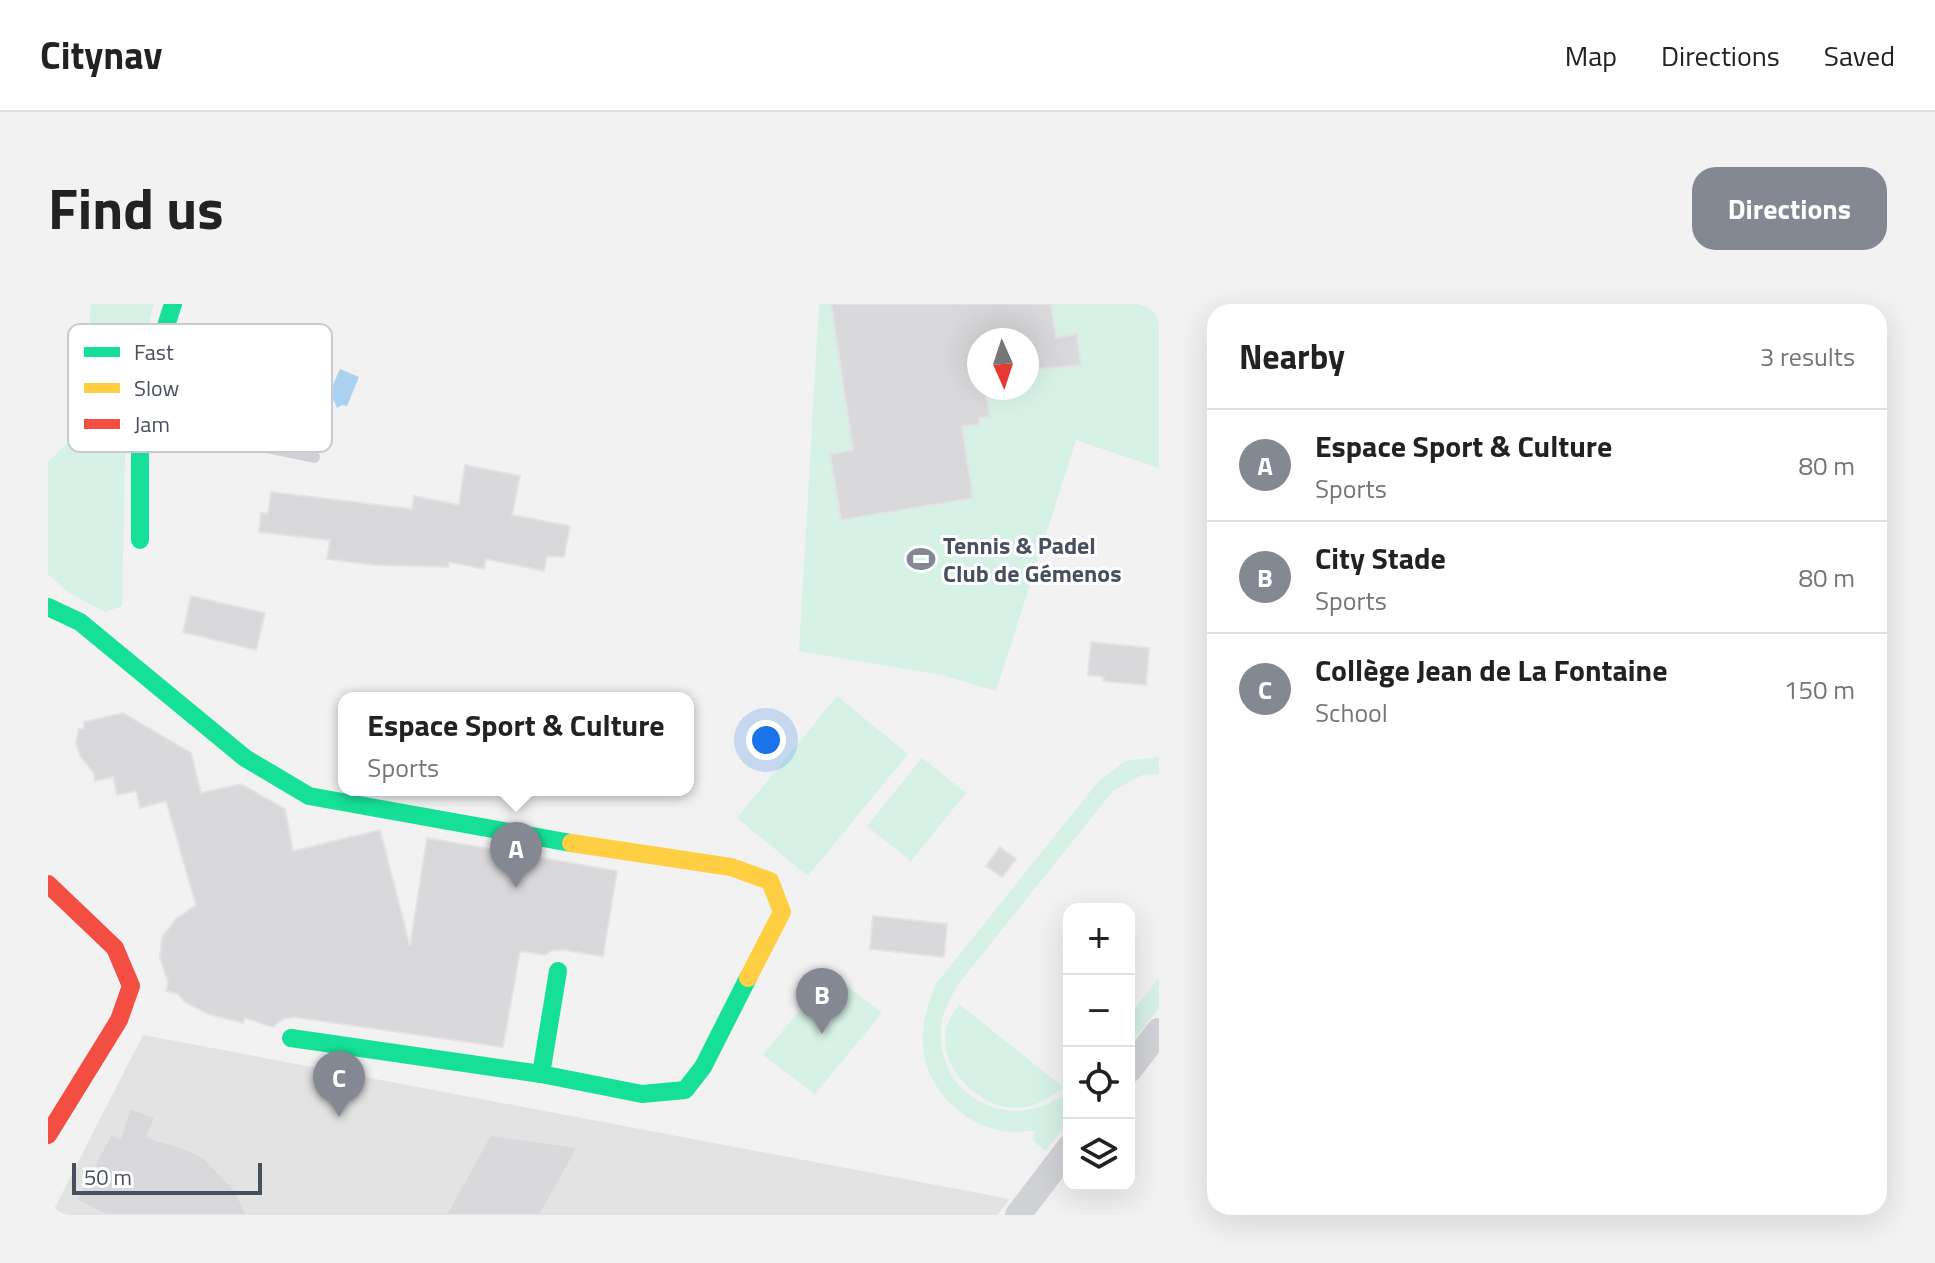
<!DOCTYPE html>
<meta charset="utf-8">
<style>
body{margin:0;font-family:"Titillium Web",sans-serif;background:#f2f2f2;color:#222}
.controls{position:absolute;right:24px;bottom:24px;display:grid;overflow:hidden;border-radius:16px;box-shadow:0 8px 32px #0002}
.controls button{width:72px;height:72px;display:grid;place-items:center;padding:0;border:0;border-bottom:2px solid #e0e0e0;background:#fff;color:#222;font:40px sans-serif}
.compass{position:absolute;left:919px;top:24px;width:72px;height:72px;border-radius:50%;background:#fff;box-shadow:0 8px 32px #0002;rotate:177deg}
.scale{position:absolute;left:24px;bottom:20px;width:190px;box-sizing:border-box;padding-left:8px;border:4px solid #484f5f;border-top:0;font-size:22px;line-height:28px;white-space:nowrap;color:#484f5f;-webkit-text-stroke:6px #fff;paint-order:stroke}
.you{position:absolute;left:718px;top:436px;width:28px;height:28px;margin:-20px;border:6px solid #fff;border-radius:50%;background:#1a73e8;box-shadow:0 0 0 12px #1a73e833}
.badge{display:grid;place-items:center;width:52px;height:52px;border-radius:50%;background:#848892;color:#fff;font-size:26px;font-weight:700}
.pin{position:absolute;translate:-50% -66px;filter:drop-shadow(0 2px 4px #0008)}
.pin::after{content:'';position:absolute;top:42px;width:28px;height:24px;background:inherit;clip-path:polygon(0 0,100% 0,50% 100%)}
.popup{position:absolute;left:290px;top:388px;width:356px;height:104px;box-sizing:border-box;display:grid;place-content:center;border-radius:16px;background:#fff;filter:drop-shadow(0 2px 6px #0005);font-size:26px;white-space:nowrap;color:#767676}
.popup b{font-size:30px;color:#222}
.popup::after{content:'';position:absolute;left:50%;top:100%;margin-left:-16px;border:16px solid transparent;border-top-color:#fff}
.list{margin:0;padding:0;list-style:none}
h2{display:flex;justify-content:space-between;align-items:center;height:104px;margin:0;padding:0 32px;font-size:34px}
h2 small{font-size:26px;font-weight:400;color:#767676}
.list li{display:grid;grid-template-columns:52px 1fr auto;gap:24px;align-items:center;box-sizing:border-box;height:112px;padding:0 32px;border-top:2px solid #e0e0e0}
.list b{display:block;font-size:30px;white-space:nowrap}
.list p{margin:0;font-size:26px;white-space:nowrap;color:#767676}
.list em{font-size:26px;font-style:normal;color:#767676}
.icon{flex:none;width:44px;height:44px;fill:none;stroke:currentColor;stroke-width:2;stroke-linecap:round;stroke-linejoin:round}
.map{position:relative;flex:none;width:1111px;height:911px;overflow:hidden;border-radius:24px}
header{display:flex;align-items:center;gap:48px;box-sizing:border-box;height:112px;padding:0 40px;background:#fff;border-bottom:2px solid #e0e0e0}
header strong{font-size:38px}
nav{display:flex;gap:44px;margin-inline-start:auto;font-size:28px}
.intro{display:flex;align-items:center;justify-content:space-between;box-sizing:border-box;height:192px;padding:0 48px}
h1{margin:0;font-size:56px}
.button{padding:20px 36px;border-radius:24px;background:#848892;color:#fff;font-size:28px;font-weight:700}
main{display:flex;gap:48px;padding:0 48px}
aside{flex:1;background:#fff;border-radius:24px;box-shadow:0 8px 32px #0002}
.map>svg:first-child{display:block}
.education{fill:#e4e3e4}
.green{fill:#d6f1e6;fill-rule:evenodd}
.water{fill:#aad2f0}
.building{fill:#d9d9db;stroke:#e3e3e5;stroke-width:2}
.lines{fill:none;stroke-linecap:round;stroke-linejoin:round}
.lane{stroke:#d0d2d5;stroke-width:12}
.street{stroke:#d0d2d5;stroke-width:26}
.fast{stroke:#16e098;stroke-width:18}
.slow{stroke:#ffcf43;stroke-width:18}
.jam{stroke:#f24e42;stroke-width:18}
.labels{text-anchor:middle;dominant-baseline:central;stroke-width:6;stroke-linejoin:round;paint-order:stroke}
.poi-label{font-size:24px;font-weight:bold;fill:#484f5f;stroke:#fff;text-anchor:start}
.key{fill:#fff;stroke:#c8cacf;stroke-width:2}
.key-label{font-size:22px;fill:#484f5f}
</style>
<header>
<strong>Citynav</strong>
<nav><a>Map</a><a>Directions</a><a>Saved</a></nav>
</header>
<div class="intro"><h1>Find us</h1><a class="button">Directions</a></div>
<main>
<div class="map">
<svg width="1111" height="911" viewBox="0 0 1111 911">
<rect width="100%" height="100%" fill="#f2f2f2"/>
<path class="education" d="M 95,731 L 962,895 L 949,911 L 3,911 Z"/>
<g class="green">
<path d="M 43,0 L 106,0 L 78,108 L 74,302 L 57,308 L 20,288 L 0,270 L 0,158 L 20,138 L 32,121 Z"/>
<path d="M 771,0 L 1111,0 L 1111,164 L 1028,136 L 948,387 L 894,371 L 751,347 ZM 931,36 L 979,36 L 979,84 L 931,84 Z"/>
<path d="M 789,392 L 860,450 L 760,572 L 689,514 Z"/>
<path d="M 1111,453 L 1111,470 L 1094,471 L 1065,487 L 908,683 C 902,697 894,707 893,723 C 888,796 966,832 1021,787 L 1021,817 L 997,847 L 984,835 L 987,827 C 979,827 970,828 962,828 C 918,824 878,786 875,742 C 873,721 880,700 887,681 L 1050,478 L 1077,457 Z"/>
<path d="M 874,454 L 918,489 L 863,557 L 819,522 Z"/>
<path d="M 782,669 L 834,709 L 767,790 L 715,751 Z"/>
<path d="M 1111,674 L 1111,704 L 1081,742 L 1081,712 Z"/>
<path d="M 911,700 L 1015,783 C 1001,795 985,805 965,804 C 935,803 899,770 897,740 C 896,724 903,712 911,700 Z"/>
</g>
<path class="water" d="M 292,65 L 311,73 L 299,102 L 294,101 L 289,104 L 286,97 L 279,94 Z"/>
<g class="building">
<path d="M 783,0 L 1003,0 L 1008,34 L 1029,30 L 1033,61 L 979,66 L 979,36 L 931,36 L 931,84 L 937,84 L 942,113 L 931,114 L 931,121 L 914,122 L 925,194 L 793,216 L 782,150 L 805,146 Z"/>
<path d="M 211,46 L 238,59 L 239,56 L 265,67 L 251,97 L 259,101 L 247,131 L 177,100 L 190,69 L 195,71 L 199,63 L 203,64 Z"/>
<path d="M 417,161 L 472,172 L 464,211 L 522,222 L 516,253 L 499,252 L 496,267 L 438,255 L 436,265 L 401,258 L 400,263 L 326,261 L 279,255 L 282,236 L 211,228 L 213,209 L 220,210 L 223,188 L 364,205 L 366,192 L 411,201 Z"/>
<path d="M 143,292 L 217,309 L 208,346 L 135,328 Z"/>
<path d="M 1043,338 L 1101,344 L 1098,381 L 1055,377 L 1056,373 L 1040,371 Z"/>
<path d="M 75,409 L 143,449 L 153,489 L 193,480 L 237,505 L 245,547 L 332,526 L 362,642 L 379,534 L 569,567 L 555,652 L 516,646 L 503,647 L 497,651 L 472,647 L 455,743 L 246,713 L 235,715 L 225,723 L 197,714 L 195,719 L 160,710 L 137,698 L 130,690 L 118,687 L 120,678 L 112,654 L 114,633 L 128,615 L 148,601 L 118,497 L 92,504 L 88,487 L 69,491 L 65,473 L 47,477 L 46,469 L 32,452 L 28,438 L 31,425 L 36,425 L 36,418 Z"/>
<path d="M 952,543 L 968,555 L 954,573 L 938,562 Z"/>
<path d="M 825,612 L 899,620 L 896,653 L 822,645 Z"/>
<path d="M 82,804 L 107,813 L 99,833 L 141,846 L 156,854 L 186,885 L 199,911 L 58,911 L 28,896 L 63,830 L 72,835 Z"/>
<path d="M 442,831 L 530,843 L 492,911 L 398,911 Z"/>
</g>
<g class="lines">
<path class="lane" d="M 97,109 L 138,126 L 266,153"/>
<g class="street">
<path d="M 1081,766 L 1111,727"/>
<path d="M 970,911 L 1021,844"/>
</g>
<g class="fast">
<path d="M 92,236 L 92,118 L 100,78 L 125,0"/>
<path d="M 0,303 L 32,318 L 197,454 L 261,492 L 523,539"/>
<path d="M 510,667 L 493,770 L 594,790 L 637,786 L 655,763 L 700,674"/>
<path d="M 243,734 L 493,770"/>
</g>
<path class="slow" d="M 523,539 L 683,563 L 722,577 L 734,608 L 700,674"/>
<path class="jam" d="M 0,580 L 67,644 L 83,682 L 71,716 L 0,831"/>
</g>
<defs>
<symbol id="stadium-bare" viewBox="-9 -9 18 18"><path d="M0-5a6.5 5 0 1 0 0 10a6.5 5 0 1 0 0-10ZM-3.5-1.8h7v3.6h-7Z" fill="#848892" stroke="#fff" stroke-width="2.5" paint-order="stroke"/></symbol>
</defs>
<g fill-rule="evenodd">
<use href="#stadium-bare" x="853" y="235" width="40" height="40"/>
</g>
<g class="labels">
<g class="poi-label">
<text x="895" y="241">Tennis &amp; Padel<tspan x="895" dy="28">Club de Gémenos</tspan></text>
</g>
</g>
<rect x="20" y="20" width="264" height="128" rx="12" class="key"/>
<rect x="36" y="43" width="36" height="10" fill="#16e098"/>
<rect x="36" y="79" width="36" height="10" fill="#ffcf43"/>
<rect x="36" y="115" width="36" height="10" fill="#f24e42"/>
<g class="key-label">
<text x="86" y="56">Fast</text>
<text x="86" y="92">Slow</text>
<text x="86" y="128">Jam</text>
</g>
</svg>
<div class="controls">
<button>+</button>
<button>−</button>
<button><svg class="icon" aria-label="locate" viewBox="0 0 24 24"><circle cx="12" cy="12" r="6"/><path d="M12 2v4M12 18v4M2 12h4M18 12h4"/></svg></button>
<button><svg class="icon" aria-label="layers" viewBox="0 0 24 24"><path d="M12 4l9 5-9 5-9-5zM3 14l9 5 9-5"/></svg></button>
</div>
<svg class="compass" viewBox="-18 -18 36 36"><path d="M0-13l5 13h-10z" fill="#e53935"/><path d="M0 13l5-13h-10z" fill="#767676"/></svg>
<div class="scale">50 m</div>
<div class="you"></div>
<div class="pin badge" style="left:468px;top:584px">A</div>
<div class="popup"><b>Espace Sport &amp; Culture</b>Sports</div>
<div class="pin badge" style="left:774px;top:730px">B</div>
<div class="pin badge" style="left:291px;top:813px">C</div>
</div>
<aside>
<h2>Nearby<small>3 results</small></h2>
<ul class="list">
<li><span class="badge">A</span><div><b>Espace Sport &amp; Culture</b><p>Sports</p></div><em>80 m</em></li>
<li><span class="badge">B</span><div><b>City Stade</b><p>Sports</p></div><em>80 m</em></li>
<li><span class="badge">C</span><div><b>Collège Jean de La Fontaine</b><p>School</p></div><em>150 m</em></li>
</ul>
</aside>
</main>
